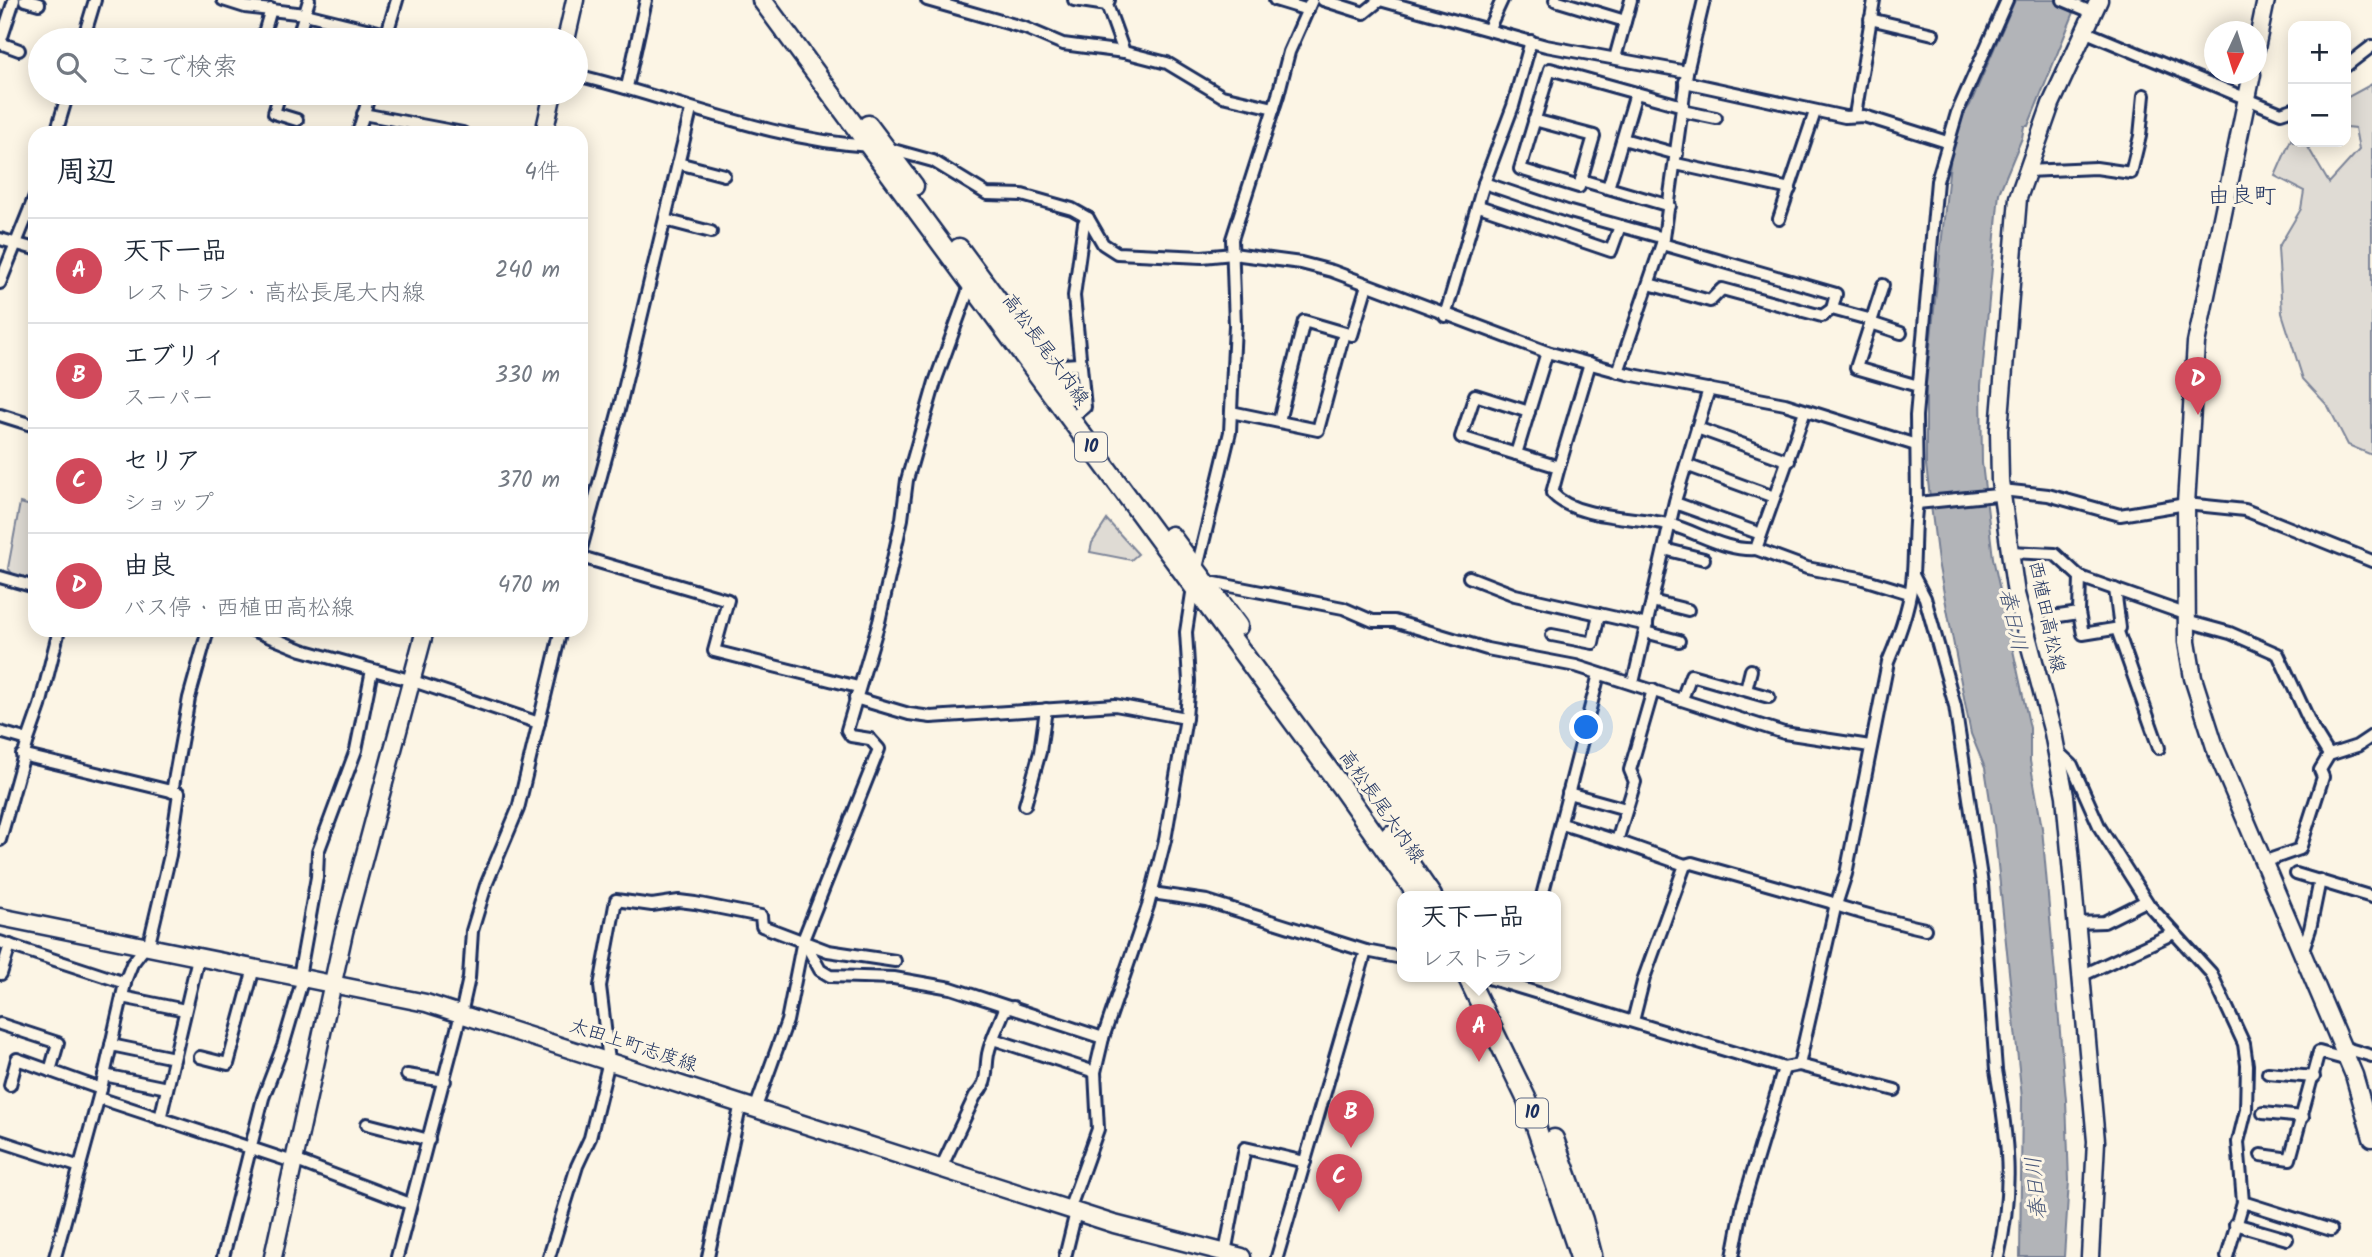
<!DOCTYPE html>
<html lang="ja">
<meta charset="utf-8">
<style>
body{margin:0;font-family:Kalam,"Klee One",sans-serif;background:#f2f2f3;color:#1f2937}
.controls{position:absolute;right:21px;top:21px;display:grid;overflow:hidden;border-radius:14px;box-shadow:0 4px 18px #0003}
.controls button{width:63px;height:63px;display:grid;place-items:center;padding:0;border:0;border-bottom:2px solid #e0e1e3;background:#fff;color:#1f2937;font:35px sans-serif}
.compass{position:absolute;left:2204px;top:21px;width:63px;height:63px;border-radius:50%;background:#fff;box-shadow:0 4px 18px #0003;rotate:184deg}
.you{position:absolute;left:1587px;top:728px;width:24px;height:24px;margin:-18px;border:5px solid #fff;border-radius:50%;background:#1a73e8;box-shadow:0 0 0 10px #1a73e833}
.badge{display:grid;place-items:center;width:46px;height:46px;border-radius:50%;background:#d1495b;color:#fff;font-size:23px;font-weight:700}
.pin{position:absolute;translate:-50% -58px;filter:drop-shadow(0 2px 4px #0008)}
.pin::after{content:'';position:absolute;top:37px;width:24px;height:21px;background:inherit;clip-path:polygon(0 0,100% 0,50% 100%)}
.popup{position:absolute;left:1397px;top:891px;width:164px;height:91px;box-sizing:border-box;display:grid;place-content:center;border-radius:14px;background:#fff;filter:drop-shadow(0 2px 5px #0005);font-size:23px;white-space:nowrap;color:#747a83}
.popup b{font-size:26px;color:#1f2937}
.popup::after{content:'';position:absolute;left:50%;top:100%;margin-left:-14px;border:14px solid transparent;border-top-color:#fff}
.list{margin:0;padding:0;list-style:none}
h2{display:flex;justify-content:space-between;align-items:center;height:91px;margin:0;padding:0 28px;font-size:30px}
h2 small{font-size:23px;font-weight:400;color:#747a83}
.list li{display:grid;grid-template-columns:46px 1fr auto;gap:21px;align-items:center;box-sizing:border-box;height:105px;padding:0 28px;border-top:2px solid #e0e1e3}
.list b{display:block;font-size:26px;white-space:nowrap}
.list p{margin:0;font-size:23px;white-space:nowrap;color:#747a83}
.list em{font-size:23px;font-style:normal;color:#747a83}
.icon{flex:none;width:38px;height:38px;fill:none;stroke:currentColor;stroke-width:2;stroke-linecap:round;stroke-linejoin:round}
.map{position:relative;flex:none;width:2372px;height:1257px;overflow:hidden}
.search{position:absolute;background:#fff;box-shadow:0 4px 18px #0003;left:28px;top:28px;width:560px;height:77px;display:flex;align-items:center;gap:18px;box-sizing:border-box;padding:0 24px;border-radius:38px;color:#747a83;font-size:26px}
.panel{position:absolute;background:#fff;box-shadow:0 4px 18px #0003;left:28px;top:126px;width:560px;height:511px;border-radius:21px}
.map>svg:first-child{display:block}
.green{fill:#dfdbd4;stroke:#7d8599;stroke-width:2}
.water{fill:#b2b4b8;stroke:#767f94;stroke-width:2}
.lines{fill:none;stroke-linecap:round;stroke-linejoin:round}
.street-casing{stroke:#1b2f5e;stroke-width:16}
.secondary-casing{stroke:#1b2f5e;stroke-width:21}
.primary-casing{stroke:#1b2f5e;stroke-width:23}
.street{stroke:#fcf5e5;stroke-width:10}
.secondary{stroke:#fcf5e5;stroke-width:16}
.primary{stroke:#fcf5e5;stroke-width:18}
.labels{text-anchor:middle;dominant-baseline:central;stroke-width:6;stroke-linejoin:round;paint-order:stroke}
.shield{fill:#fcf5e5;stroke:#5e6a86;stroke-width:2}
.shield-label{font-size:18px;font-weight:bold;fill:#1b2f5e}
.street-label{font-size:19px;fill:#1b2f5e;stroke:#fcf5e5}
.water-label{font-size:21px;font-style:italic;fill:#485779;stroke:#fcf5e5}
.quarter-label{font-size:23px;fill:#1b2f5e;stroke:#fcf5e5}
</style>
<div class="map">
<svg width="2372" height="1257" viewBox="0 0 2372 1257">
<rect width="100%" height="100%" fill="#fcf5e5"/>
<filter id="ink" filterUnits="userSpaceOnUse"><feTurbulence type="fractalNoise" baseFrequency=".0143" numOctaves="2"/><feDisplacementMap in="SourceGraphic" scale="14" xChannelSelector="R" yChannelSelector="G"/><feConvolveMatrix kernelMatrix="1 2 1 2 8 2 1 2 1" color-interpolation-filters="sRGB"/></filter>
<g filter="url(#ink)">
<g class="green">
<path d="M 2372,84 L 2372,455 L 2348,445 L 2328,406 L 2303,379 L 2282,313 L 2278,248 L 2301,209 L 2304,191 L 2275,176 L 2293,135 L 2293,142 L 2305,142 L 2329,183 L 2359,150 L 2355,128 L 2346,127 L 2346,98 Z"/>
<path d="M 20,503 L 35,507 L 35,584 L 15,577 L 8,568 Z"/>
<path d="M 1107,520 L 1138,554 L 1131,560 L 1090,552 L 1092,543 Z"/>
</g>
<path class="water" d="M 2015,0 L 2079,0 L 2028,126 L 2024,126 L 2022,138 L 1999,193 L 1981,386 L 1982,463 L 1993,558 L 2030,728 L 2030,761 L 2042,828 L 2066,1100 L 2069,1181 L 2064,1257 L 2020,1257 L 2022,1098 L 1994,826 L 1985,768 L 1971,734 L 1938,562 L 1926,465 L 1926,384 L 1952,145 L 1962,116 L 1970,105 Z"/>
<g class="lines">
<defs>
<g id="street">
<path d="M 25,0 L 39,4"/>
<path d="M 223,0 L 245,7 L 305,14 L 411,40"/>
<path d="M 927,0 L 1025,28 L 1063,44 L 1124,52"/>
<path d="M 1074,0 L 1107,5"/>
<path d="M 1109,0 L 1107,5 L 1124,52 L 1167,63 L 1222,96 L 1274,108"/>
<path d="M 1275,0 L 1308,10"/>
<path d="M 1323,0 L 1364,13 L 1380,0 L 1546,46 L 1687,72"/>
<path d="M 1555,0 L 1625,21"/>
<path d="M 2007,0 L 1957,113 L 1937,181 L 1916,416 L 1917,503 L 1997,495 L 2002,490 L 2048,495 L 2120,515 L 2186,504 L 2245,510 L 2372,561"/>
<path d="M 2063,0 L 2094,13"/>
<path d="M 1870,19 L 1933,34"/>
<path d="M 1489,28 L 1502,0"/>
<path d="M 2086,32 L 2281,113 L 2293,109"/>
<path d="M 83,40 L 95,0"/>
<path d="M 262,40 L 271,9"/>
<path d="M 297,40 L 309,0"/>
<path d="M 385,40 L 397,0"/>
<path d="M 0,43 L 14,0"/>
<path d="M 0,43 L 19,50"/>
<path d="M 1615,58 L 1631,0"/>
<path d="M 2346,66 L 2372,46"/>
<path d="M 576,75 C 674,98 768,140 870,146"/>
<path d="M 1685,82 L 1845,117 L 1864,116 L 1947,142"/>
<path d="M 627,87 L 646,0"/>
<path d="M 280,93 L 274,113 L 297,120"/>
<path d="M 1682,111 L 1716,118"/>
<path d="M 363,114 L 463,133"/>
<path d="M 1855,115 L 1874,0"/>
<path d="M 1534,120 L 1594,136 L 1579,187 L 1520,169 L 1550,69 L 1683,106"/>
<path d="M 56,133 L 68,93"/>
<path d="M 358,133 L 370,93"/>
<path d="M 1623,139 L 1677,154"/>
<path d="M 886,148 L 933,161 L 987,194 L 1022,195 L 1072,209 L 1088,218 L 1103,244 L 1117,253 L 1202,257 L 1233,254 L 1301,263 L 1332,271 L 1547,352 L 1628,374 L 1785,404 L 1916,445"/>
<path d="M 678,163 L 724,175"/>
<path d="M 1676,164 L 1790,189"/>
<path d="M 2026,171 L 2096,168 L 2131,173 L 2140,136 L 2144,95"/>
<path d="M 1581,180 L 1608,188 L 1636,93"/>
<path d="M 1484,183 L 1513,106 L 1531,41"/>
<path d="M 1608,188 L 1670,206"/>
<path d="M 1479,206 L 1611,251 L 1620,226"/>
<path d="M 1779,219 L 1815,112"/>
<path d="M 665,220 L 711,232"/>
<path d="M 0,239 L 35,249"/>
<path d="M 1662,244 L 1836,294 L 1832,309"/>
<path d="M 0,283 L 35,196"/>
<path d="M 1649,284 L 1710,301 L 1722,289 L 1822,316 L 1832,309 L 1872,320"/>
<path d="M 1883,285 L 1856,368 L 1918,386"/>
<path d="M 1445,316 L 1484,183 L 1570,212 L 1664,238"/>
<path d="M 1871,323 L 1901,333"/>
<path d="M 1547,352 L 1516,454 L 1559,467 L 1590,363"/>
<path d="M 1046,366 L 1079,364"/>
<path d="M 1618,372 L 1664,238 L 1687,72 L 1704,0"/>
<path d="M 1079,412 L 1085,407 L 1074,296 L 1084,223 L 1088,218"/>
<path d="M 1231,412 L 1318,430 L 1344,333"/>
<path d="M 0,415 L 35,426"/>
<path d="M 1279,421 L 1304,321 L 1352,335 L 1367,285"/>
<path d="M 1697,428 L 1789,461"/>
<path d="M 1516,454 L 1461,437 L 1475,395 L 1529,412"/>
<path d="M 1686,465 L 1774,497"/>
<path d="M 1559,467 L 1552,493 C 1576,520 1638,516 1672,525 C 1701,534 1726,551 1756,549 L 1805,411"/>
<path d="M 1675,503 L 1761,534"/>
<path d="M 581,549 L 620,406 L 691,110"/>
<path d="M 1664,549 L 1704,559"/>
<path d="M 1756,549 L 1807,568 L 1860,578 L 1909,593"/>
<path d="M 2010,552 L 2055,554 L 2080,577 L 2079,613 L 2052,617"/>
<path d="M 581,557 L 728,600 L 714,651 L 858,687"/>
<path d="M 1196,572 L 1230,432 L 1235,325 L 1232,239 L 1278,95 L 1289,52 L 1312,0"/>
<path d="M 1913,575 L 1925,598 L 1955,706 L 1982,884 L 1996,1070 C 2008,1139 2014,1188 1998,1257"/>
<path d="M 0,577 L 35,587"/>
<path d="M 1469,577 L 1515,595 L 1647,625"/>
<path d="M 2080,577 L 2185,614"/>
<path d="M 1209,587 L 1215,583 L 1343,608 L 1373,621 L 1394,621 L 1487,649 L 1576,666 L 1784,733 L 1870,746"/>
<path d="M 1652,601 L 1688,610"/>
<path d="M 2079,613 L 2083,634 L 2120,628 L 2115,589"/>
<path d="M 2186,621 L 2230,633 L 2278,654 L 2313,729 L 2329,755"/>
<path d="M 2117,629 L 2159,748"/>
<path d="M 253,630 L 302,650 L 413,681 L 539,723"/>
<path d="M 1645,632 L 1679,641"/>
<path d="M 1552,635 L 1593,643 L 1599,614"/>
<path d="M 1633,683 L 1675,501 L 1709,389"/>
<path d="M 1746,690 L 1751,670"/>
<path d="M 855,698 L 909,714 L 931,717 L 1115,705 L 1186,718"/>
<path d="M 1682,699 L 1691,675 L 1769,697"/>
<path d="M 0,732 L 28,740 L 0,840"/>
<path d="M 28,740 L 40,706 L 59,630"/>
<path d="M 2056,750 L 2072,765 L 2100,828 L 2149,905 L 2211,973 L 2244,1044 L 2247,1065 L 2246,1110 L 2238,1142 L 2243,1202 L 2331,1230"/>
<path d="M 22,755 L 179,793 L 170,855 L 148,948"/>
<path d="M 172,792 L 189,698 L 208,630"/>
<path d="M 1568,793 L 1626,809"/>
<path d="M 1025,805 L 1040,752 L 1046,709"/>
<path d="M 1562,824 L 1617,841 L 1635,782 L 1630,770 L 1653,690"/>
<path d="M 1617,841 L 1685,865 L 1644,978 L 1633,1021"/>
<path d="M 2263,862 L 2300,849 L 2323,777 L 2320,770 L 2329,755 L 2357,746 L 2372,736"/>
<path d="M 1685,865 L 1692,863 L 1830,902 C 1837,908 1911,926 1925,929"/>
<path d="M 2296,874 L 2372,897"/>
<path d="M 1152,893 L 1207,901 L 1366,951 L 1402,958"/>
<path d="M 1542,896 L 1599,674"/>
<path d="M 2076,923 L 2104,922 L 2146,901"/>
<path d="M 0,942 L 125,983"/>
<path d="M 808,948 L 820,970 L 830,976 L 894,978 L 951,988 L 1103,1038"/>
<path d="M 2302,952 L 2310,929 L 2320,880"/>
<path d="M 1,974 L 10,945"/>
<path d="M 1482,976 L 1784,1068 L 1743,1204 L 1733,1257"/>
<path d="M 2081,976 L 2172,934"/>
<path d="M 299,977 L 317,877 L 318,852 L 356,750 L 372,670"/>
<path d="M 122,997 L 185,1010"/>
<path d="M 0,1024 L 58,1043 L 50,1071"/>
<path d="M 993,1039 L 1095,1072"/>
<path d="M 111,1045 L 174,1058"/>
<path d="M 2342,1047 L 2372,1056"/>
<path d="M 200,1057 L 228,1064 L 254,968"/>
<path d="M 1799,1065 L 1895,1090"/>
<path d="M 1784,1068 L 1799,1065 L 1835,908 L 1846,874 L 1888,662 C 1900,634 1911,604 1913,573 C 1915,549 1913,527 1917,503"/>
<path d="M 2268,1073 L 2314,1077"/>
<path d="M 104,1075 L 167,1088"/>
<path d="M 407,1075 L 445,1081"/>
<path d="M 10,1085 L 17,1059 L 101,1089"/>
<path d="M 99,1098 L 293,1162"/>
<path d="M 756,1107 L 787,1021 L 803,940 L 879,749 L 870,739 L 851,736 L 847,730 L 879,622 L 902,519 L 907,480 L 935,382 L 971,283"/>
<path d="M 2263,1113 L 2303,1117"/>
<path d="M 160,1119 L 198,958"/>
<path d="M 367,1124 L 429,1140"/>
<path d="M 0,1141 L 80,1167"/>
<path d="M 2261,1155 L 2290,1159 L 2319,1052 L 2348,1060"/>
<path d="M 294,1160 L 410,1204"/>
<path d="M 941,1168 L 975,1096 C 989,1083 985,1071 988,1054 C 991,1039 999,1025 1004,1011 L 1013,1007"/>
<path d="M 1069,1210 L 1098,1129 L 1095,1072 L 1103,1038 L 1148,906 L 1165,840 L 1186,718 L 1189,681 L 1186,632 L 1193,587"/>
<path d="M 2235,1224 L 2287,1239"/>
<path d="M 1225,1253 L 1245,1148 L 1305,1162"/>
<path d="M 55,1257 L 101,1089 L 126,979 L 132,964 L 145,947"/>
<path d="M 223,1257 L 263,1098 L 283,1046 L 303,978"/>
<path d="M 397,1257 L 461,1014 L 469,978 L 472,931 L 486,885 L 518,809 L 561,630"/>
<path d="M 549,1257 L 577,1166 L 590,1138 L 609,1061 L 600,986 L 616,900 L 652,905 L 679,901 L 695,903 L 761,916 L 762,926 L 828,951 L 895,961"/>
<path d="M 708,1257 L 741,1103"/>
<path d="M 1065,1257 L 1076,1212"/>
<path d="M 1277,1257 L 1366,951"/>
<path d="M 2227,1257 L 2243,1202"/>
</g>
<g id="secondary">
<path d="M 566,40 L 575,0"/>
<path d="M 2256,48 L 2266,0"/>
<path d="M 2252,74 L 2196,343 L 2186,504 L 2187,642 L 2193,678 L 2216,750 L 2354,1075 L 2372,1138"/>
<path d="M 544,133 L 553,93"/>
<path d="M 0,917 L 426,1003 L 1114,1224 L 1242,1257"/>
<path d="M 273,1257 L 344,932 L 425,630"/>
<path d="M 2090,1257 L 2096,1141 L 2065,796 L 2053,733 L 2016,594 L 2000,481 L 1999,430 L 2018,198 L 2051,104 L 2099,0"/>
</g>
<g id="primary">
<path d="M 762,0 L 1342,788 L 1418,896"/>
<path d="M 868,125 L 914,186"/>
<path d="M 959,248 L 1067,395"/>
<path d="M 1171,536 L 1238,626"/>
<path d="M 1390,835 L 1432,896"/>
<path d="M 1467,976 L 1527,1100 L 1580,1257"/>
<path d="M 1554,1139 L 1583,1220 L 1592,1255"/>
</g>
</defs>
<use href="#street" class="street-casing"/>
<use href="#secondary" class="secondary-casing"/>
<use href="#primary" class="primary-casing"/>
<use href="#street" class="street"/>
<use href="#secondary" class="secondary"/>
<use href="#primary" class="primary"/>
</g>
</g>
<g class="labels">
<g class="shield">
<rect x="1075" y="432.5" width="32" height="29" rx="5"/>
<rect x="1516" y="1098.5" width="32" height="29" rx="5"/>
</g>
<g class="shield-label">
<text x="1091" y="447">10</text>
<text x="1532" y="1113">10</text>
</g>
<g class="street-label">
<text transform="translate(1045 350) rotate(54)">高松長尾大内線</text>
<text transform="translate(2046 617) rotate(78)">西植田高松線</text>
<text transform="translate(1381 807) rotate(55)">高松長尾大内線</text>
<text transform="translate(633 1046) rotate(18)">太田上町志度線</text>
</g>
<g class="water-label">
<text transform="translate(2012 620) rotate(78)">春日川</text>
<text transform="translate(2037 1188) rotate(-95)">春日川</text>
</g>
<g class="quarter-label">
<text x="2242" y="197">由良町</text>
</g>
</g>
</svg>
<div class="controls">
<button>+</button>
<button>−</button>
</div>
<svg class="compass" viewBox="-18 -18 36 36"><path d="M0-13l5 13h-10z" fill="#e53935"/><path d="M0 13l5-13h-10z" fill="#747a83"/></svg>
<div class="you"></div>
<div class="pin badge" style="left:1479px;top:1062px">A</div>
<div class="popup"><b>天下一品</b>レストラン</div>
<div class="pin badge" style="left:1351px;top:1148px">B</div>
<div class="pin badge" style="left:1339px;top:1212px">C</div>
<div class="pin badge" style="left:2198px;top:415px">D</div>
<div class="search"><svg class="icon" aria-label="search" viewBox="0 0 24 24"><circle cx="10" cy="10" r="6"/><path d="M15 15l6 6"/></svg>ここで検索</div>
<section class="panel">
<h2>周辺<small>4件</small></h2>
<ul class="list">
<li><span class="badge">A</span><div><b>天下一品</b><p>レストラン · 高松長尾大内線</p></div><em>240 m</em></li>
<li><span class="badge">B</span><div><b>エブリィ</b><p>スーパー</p></div><em>330 m</em></li>
<li><span class="badge">C</span><div><b>セリア</b><p>ショップ</p></div><em>370 m</em></li>
<li><span class="badge">D</span><div><b>由良</b><p>バス停 · 西植田高松線</p></div><em>470 m</em></li>
</ul>
</section>
</div>
